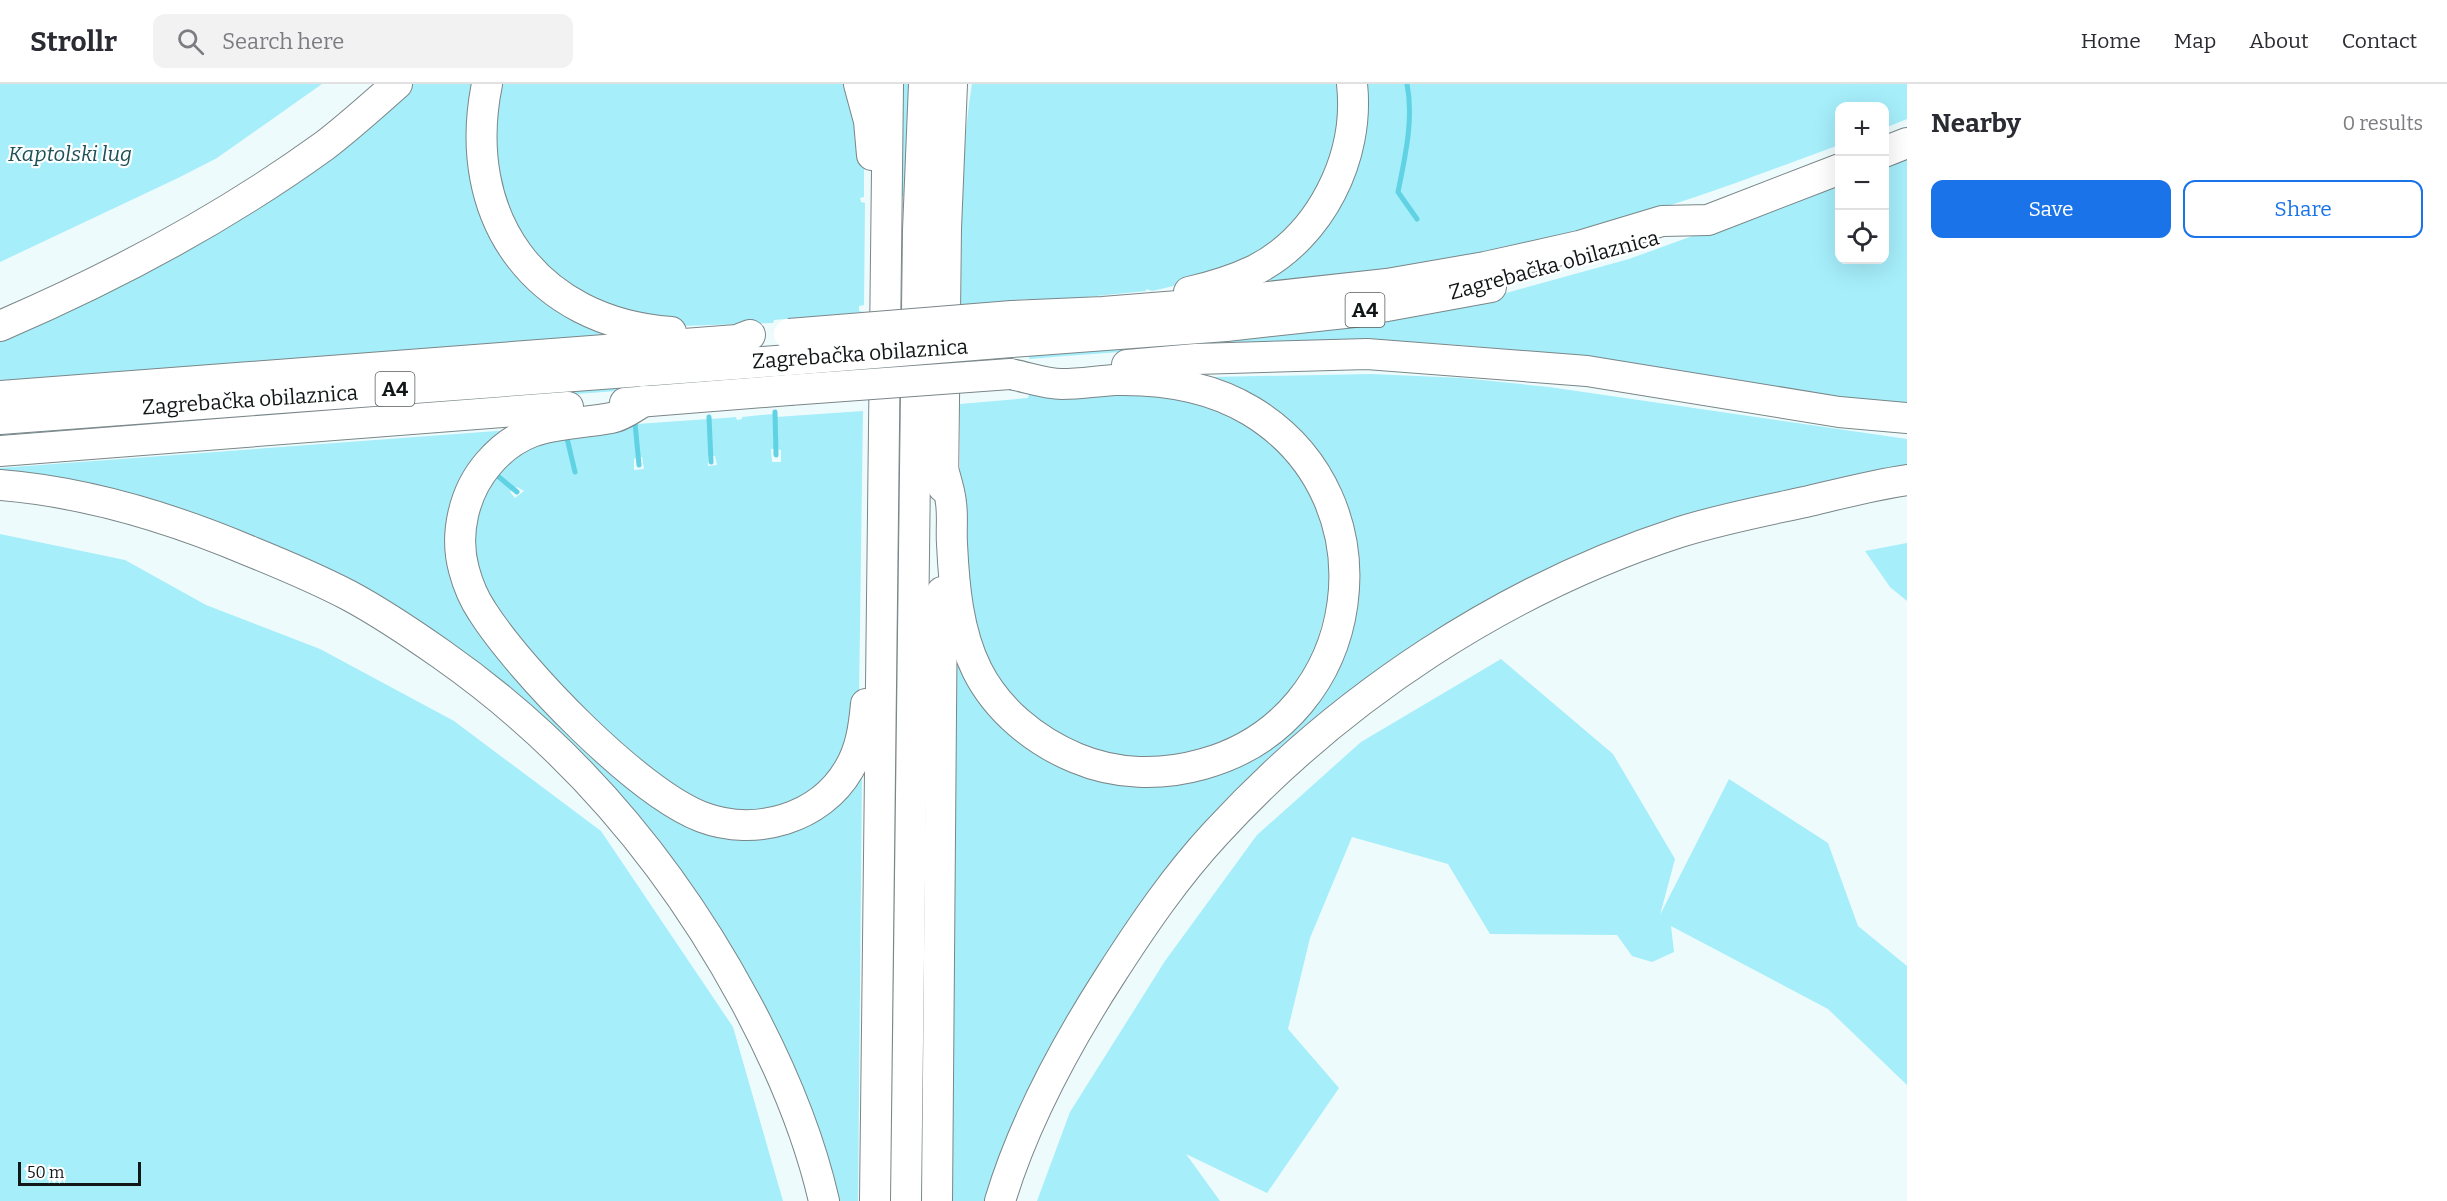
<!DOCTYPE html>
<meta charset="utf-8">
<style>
body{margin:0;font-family:Bitter,serif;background:#f2f2f3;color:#2b2b33}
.controls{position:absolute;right:18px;top:18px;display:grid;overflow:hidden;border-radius:12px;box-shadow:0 6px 24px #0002}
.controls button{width:54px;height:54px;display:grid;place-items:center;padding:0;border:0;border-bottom:2px solid #e1e1e2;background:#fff;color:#2b2b33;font:30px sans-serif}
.scale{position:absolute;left:18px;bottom:15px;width:123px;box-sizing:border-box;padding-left:6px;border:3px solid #111617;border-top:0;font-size:16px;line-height:21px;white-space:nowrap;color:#111617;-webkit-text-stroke:4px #fff;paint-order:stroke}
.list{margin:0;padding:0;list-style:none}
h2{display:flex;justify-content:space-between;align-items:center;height:78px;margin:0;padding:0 24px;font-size:26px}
h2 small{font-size:20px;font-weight:400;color:#7c7c81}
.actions{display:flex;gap:12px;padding:18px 24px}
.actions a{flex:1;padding:14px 0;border:2px solid #1a73e8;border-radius:12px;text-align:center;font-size:21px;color:#1a73e8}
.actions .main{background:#1a73e8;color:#fff}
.icon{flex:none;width:33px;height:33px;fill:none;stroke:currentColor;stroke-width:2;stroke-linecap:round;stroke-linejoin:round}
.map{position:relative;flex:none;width:1907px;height:1117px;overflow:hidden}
header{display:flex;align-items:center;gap:36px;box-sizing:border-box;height:84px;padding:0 30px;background:#fff;border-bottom:2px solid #e1e1e2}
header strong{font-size:28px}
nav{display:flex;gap:33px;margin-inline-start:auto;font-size:21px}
.search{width:420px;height:54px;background:#f2f2f3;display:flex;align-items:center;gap:15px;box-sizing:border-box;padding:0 21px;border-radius:12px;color:#7c7c81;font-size:22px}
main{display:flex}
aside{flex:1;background:#fff}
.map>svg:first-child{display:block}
.green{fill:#a5eefa}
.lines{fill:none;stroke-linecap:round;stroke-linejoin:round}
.stream{stroke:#60d2e3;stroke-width:5}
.highway-casing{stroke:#7a8688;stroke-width:32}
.highway{stroke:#fff;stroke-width:30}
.highway-bridge-casing{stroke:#7a8688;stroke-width:32;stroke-linecap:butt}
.highway-bridge{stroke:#fff;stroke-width:30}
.labels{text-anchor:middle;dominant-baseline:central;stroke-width:4.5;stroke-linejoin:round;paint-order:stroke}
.shield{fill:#fff;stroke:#585c5d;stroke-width:1.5}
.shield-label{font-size:20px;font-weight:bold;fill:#111617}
.park-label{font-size:21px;font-style:italic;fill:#1e5057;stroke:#fff}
.street-label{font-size:21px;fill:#111617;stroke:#fff}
</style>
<header>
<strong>Strollr</strong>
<div class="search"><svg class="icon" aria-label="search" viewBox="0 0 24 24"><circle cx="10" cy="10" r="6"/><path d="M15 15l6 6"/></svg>Search here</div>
<nav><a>Home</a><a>Map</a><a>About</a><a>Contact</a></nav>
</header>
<main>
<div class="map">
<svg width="1907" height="1117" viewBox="0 0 1907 1117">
<rect width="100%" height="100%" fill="#eefbfd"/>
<g class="green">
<path d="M 0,0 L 322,0 L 217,74 L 178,94 L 0,178 Z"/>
<path d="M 412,0 L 477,0 L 481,123 L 618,254 L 0,300 L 0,253 L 347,54 Z"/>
<path d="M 499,0 L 849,0 L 864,78 L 864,113 L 860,114 L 861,118 L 865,119 L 864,221 L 859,222 L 859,227 L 864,228 L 774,236 L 773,239 L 681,242 L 614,229 L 545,186 L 505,128 L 490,35 Z"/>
<path d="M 901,0 L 911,0 L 907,36 L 906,112 L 900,112 Z"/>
<path d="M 972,0 L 1340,0 L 1340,39 L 1326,91 L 1293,141 L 1249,177 L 1195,197 L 1152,207 L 1146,205 L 1146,207 L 1036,218 L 1027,215 L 961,221 C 962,147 960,73 972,0 Z"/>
<path d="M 1365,0 L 1907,0 L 1907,35 L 1885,44 L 1884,22 L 1840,22 L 1839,61 C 1762,89 1686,119 1606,140 C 1490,170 1371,188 1252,205 L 1287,178 Z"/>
<path d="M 1907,74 L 1907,323 C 1747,301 1588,268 1427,259 C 1294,252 1161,265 1029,275 L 1030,268 L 1425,227 L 1506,209 L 1629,175 L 1839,99 L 1840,176 L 1884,176 L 1885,82 Z"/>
<path d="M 773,288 L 774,295 L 0,354 L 0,347 Z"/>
<path d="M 1372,290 L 1462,294 L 1549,303 L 1907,355 L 1907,388 L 1483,526 L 1188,766 L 989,1117 L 946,1117 L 951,566 L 975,605 L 1149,699 L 1313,618 L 1347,433 L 1211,293 Z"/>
<path d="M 1087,307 L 1171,310 L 1242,335 L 1294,380 L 1323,430 L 1334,497 L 1309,586 L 1273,629 L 1223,662 L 1149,678 L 1070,661 L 1013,617 L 980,566 L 960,443 L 960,320 L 1028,314 L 1029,310 Z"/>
<path d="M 863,327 L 859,613 L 848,668 L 802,717 L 744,733 L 673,707 L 562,608 L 485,514 L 471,444 L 492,389 L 513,405 L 510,408 L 515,414 L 524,407 L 517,403 L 515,404 L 494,388 L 513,370 L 564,347 L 569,370 L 566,347 L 634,340 L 636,374 L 634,375 L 634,386 L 644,385 L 642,373 L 639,373 L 637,340 L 708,335 L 710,372 L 708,372 L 708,382 L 717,381 L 715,372 L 712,372 L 710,335 L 736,333 L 737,336 L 742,335 L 742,333 L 773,330 L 774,365 L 771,365 L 772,378 L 781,378 L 781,366 L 777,365 L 776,333 Z"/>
<path d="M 511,346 L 488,365 L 461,510 L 719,751 L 862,689 L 858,1117 L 834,1117 L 692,811 L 389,524 L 0,391 L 0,384 Z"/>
<path d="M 0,450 L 125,476 L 206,521 L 320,565 L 454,637 L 601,747 L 733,943 L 783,1117 L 0,1117 Z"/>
<path d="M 1907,459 L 1907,517 L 1890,503 L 1865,467 Z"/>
<path d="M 1501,575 L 1613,670 L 1675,775 L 1660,831 L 1729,695 L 1828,759 L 1858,842 L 1907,882 L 1907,1001 L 1828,925 L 1671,842 L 1674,868 L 1652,878 L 1632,872 L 1617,851 L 1490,850 L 1448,780 L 1352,753 L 1310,854 L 1288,945 L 1339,1004 L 1267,1109 L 1186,1070 L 1220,1117 L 1037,1117 L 1070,1028 L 1165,877 L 1257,751 L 1361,658 Z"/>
</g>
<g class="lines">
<g class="stream">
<path d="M 1407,0 C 1414,35 1405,73 1398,108 L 1417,135"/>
<path d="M 775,328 L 776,371"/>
<path d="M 709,333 L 711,378"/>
<path d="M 635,339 L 639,381"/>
<path d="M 566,350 L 575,388"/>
<path d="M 493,388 L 517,408"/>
</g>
<defs>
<g id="highway">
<path d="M 487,0 C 460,133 535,238 671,248"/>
<path d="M 859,0 L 869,37 L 872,71"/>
<path d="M 1884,68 L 1907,59"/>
<path d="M 1189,208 C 1211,203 1234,196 1255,186 C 1321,152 1360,73 1352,0"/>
<path d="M 1012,232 L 1103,228 L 1203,220 L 1387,200 L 1485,183 L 1579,162 L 1662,137 L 1708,136 L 1840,85"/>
<path d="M 0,242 C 114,193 223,135 324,62 C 349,43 373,21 397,0"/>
<path d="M 1011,258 L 1226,242 L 1354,228 L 1491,203"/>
<path d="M 1127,281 L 1196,275 L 1367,270 L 1587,287 L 1839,328 L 1907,334"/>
<path d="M 0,312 L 737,256 L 750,251"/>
<path d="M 644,317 C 634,323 622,332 611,334 C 562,343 525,336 488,380 C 464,408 454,450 464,486 C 468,501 474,515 482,527 C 520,587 637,708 702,733 C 755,753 820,735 849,685 C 861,665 864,642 866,620"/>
<path d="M 625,319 L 789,306"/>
<path d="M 0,335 L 789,276"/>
<path d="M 0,367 L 568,323"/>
<path d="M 943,385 C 946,396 950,408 951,419 C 953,433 951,446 952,460 C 954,502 958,548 977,586 C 997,626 1035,657 1076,674 C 1116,691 1161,692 1203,680 C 1366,635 1396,415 1251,327 C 1210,302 1162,295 1115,296 C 1097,297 1080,300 1062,300 C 1045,300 1027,293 1010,290"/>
<path d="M 0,401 C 87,408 172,434 252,468 C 284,481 317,495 348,511 C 380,528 411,549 441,570 C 571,661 670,778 745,917 C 779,980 808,1047 824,1117"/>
<path d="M 943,403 L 946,144 L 952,0"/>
<path d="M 875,1117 L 888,0"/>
<path d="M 906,1117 L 918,146 L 924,0"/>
<path d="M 937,1117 L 942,508"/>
<path d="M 1000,1117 C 1024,1037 1065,962 1110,892 C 1142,842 1176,792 1216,749 C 1341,613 1504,505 1680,448 C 1721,435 1763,427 1805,418 C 1839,410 1873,401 1907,396"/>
</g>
</defs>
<use href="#highway" class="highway-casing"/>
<use href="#highway" class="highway"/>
<defs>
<g id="highway-bridge">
<path d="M 789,250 L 1012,232"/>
<path d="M 789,276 L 1011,258"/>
<path d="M 789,306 L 1010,290"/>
</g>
</defs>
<use href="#highway-bridge" class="highway-bridge-casing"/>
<use href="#highway-bridge" class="highway-bridge"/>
</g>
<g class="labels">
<g class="shield">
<rect x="1345.5" y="209" width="39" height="34" rx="4.5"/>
<rect x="375.5" y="288" width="39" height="34" rx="4.5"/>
</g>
<g class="shield-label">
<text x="1365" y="226">A4</text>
<text x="395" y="305">A4</text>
</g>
<g class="park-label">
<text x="70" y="70">Kaptolski lug</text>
</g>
<g class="street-label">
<text transform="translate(1554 181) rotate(-15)">Zagrebačka obilaznica</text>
<text transform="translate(860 270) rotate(-4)">Zagrebačka obilaznica</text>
<text transform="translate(250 316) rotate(-4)">Zagrebačka obilaznica</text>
</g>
</g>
</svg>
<div class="controls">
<button>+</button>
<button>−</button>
<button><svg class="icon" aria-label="locate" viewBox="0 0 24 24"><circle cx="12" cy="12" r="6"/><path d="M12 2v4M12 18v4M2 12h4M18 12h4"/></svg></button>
</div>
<div class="scale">50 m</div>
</div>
<aside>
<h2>Nearby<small>0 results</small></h2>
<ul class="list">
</ul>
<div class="actions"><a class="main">Save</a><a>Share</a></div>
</aside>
</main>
